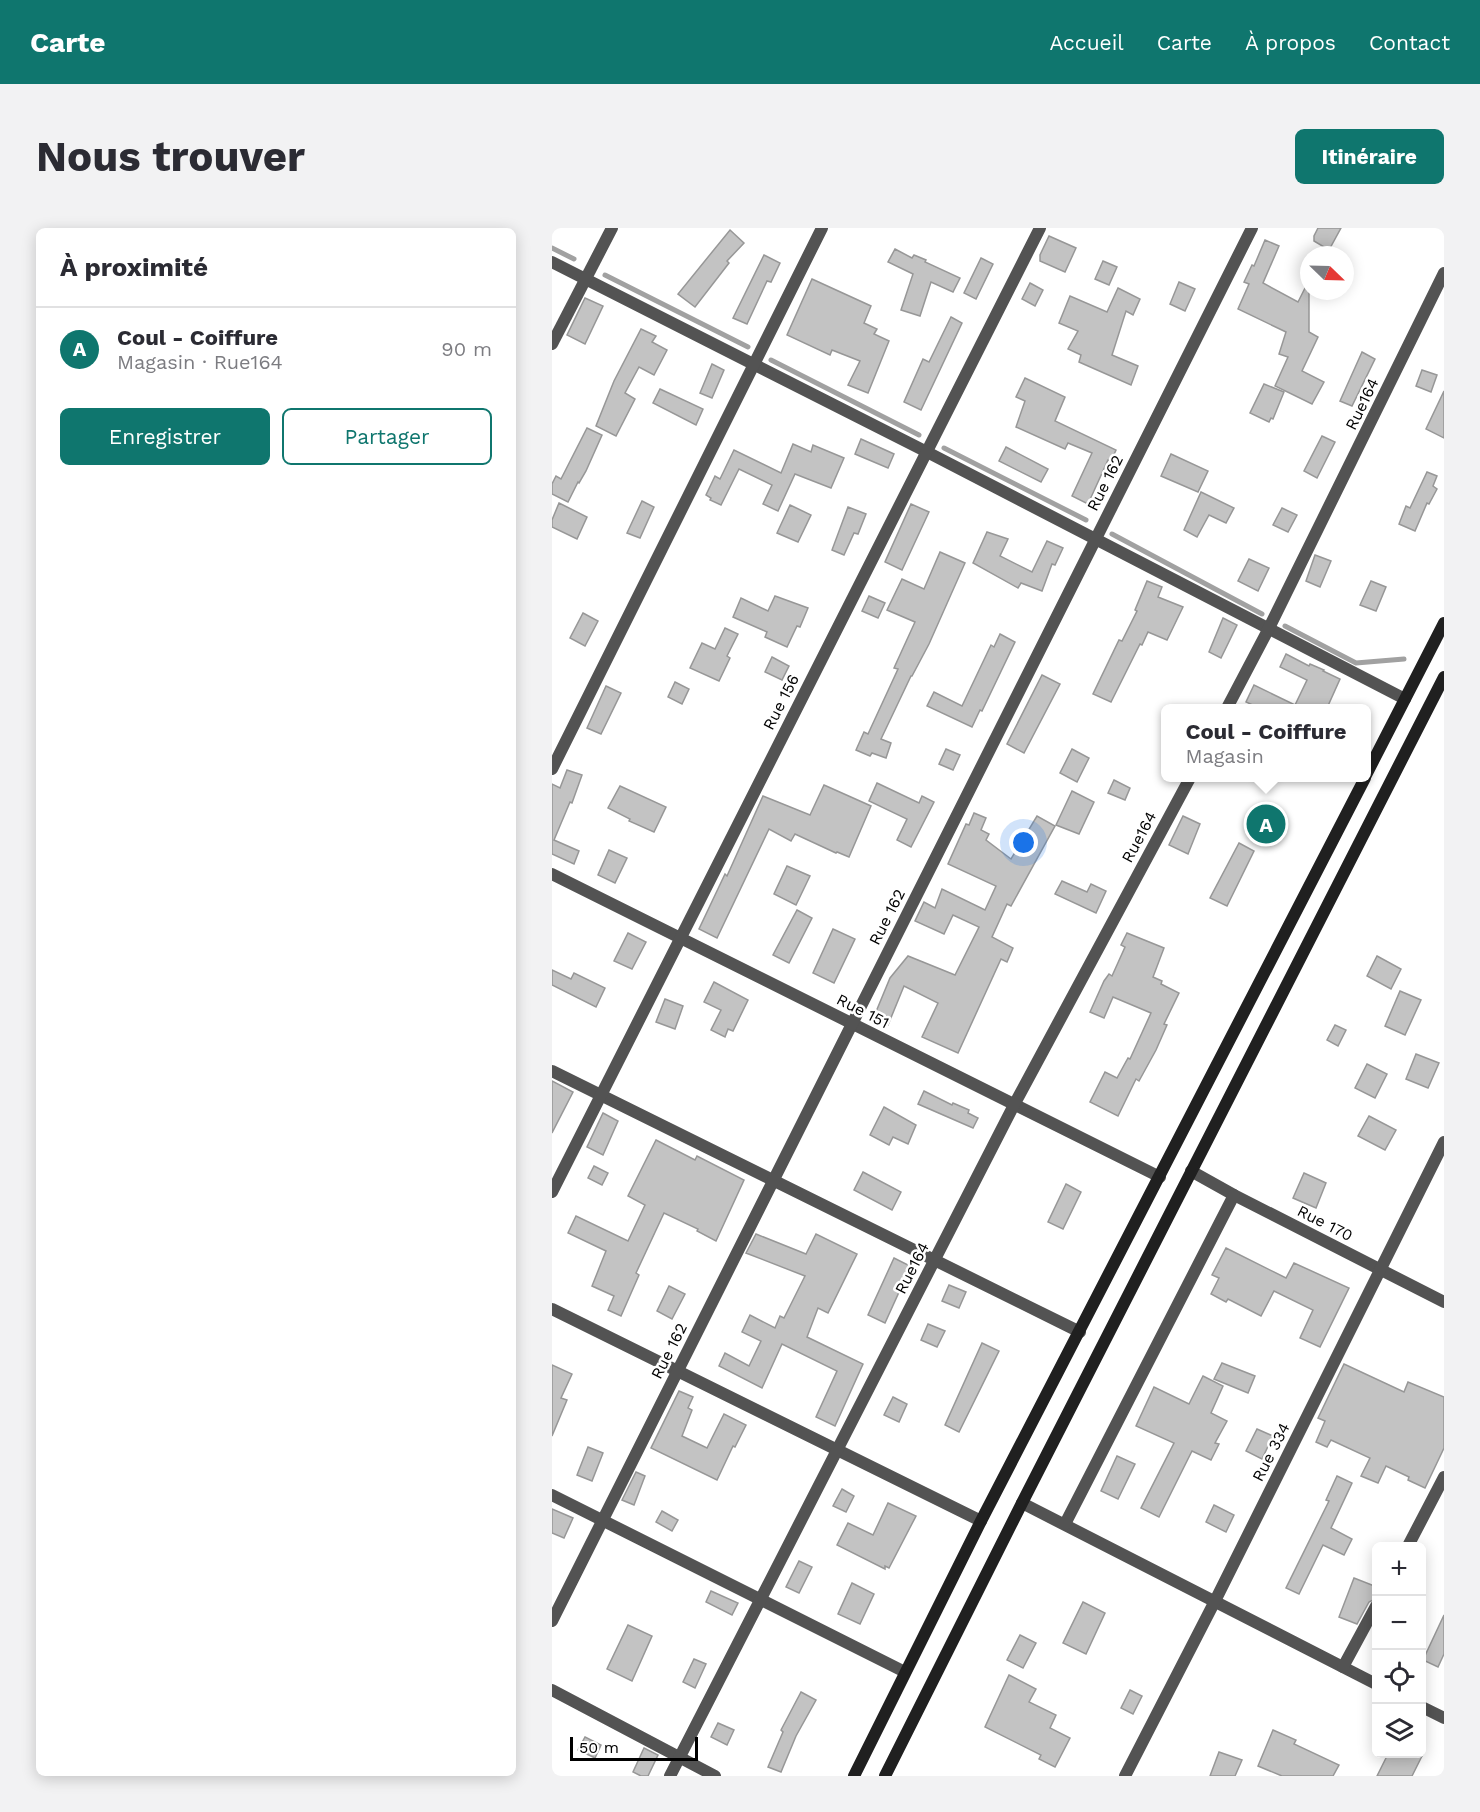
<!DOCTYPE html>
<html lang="fr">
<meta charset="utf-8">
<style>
body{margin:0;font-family:"Work Sans",sans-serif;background:#f2f2f3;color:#2b2b33}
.controls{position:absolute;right:18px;bottom:18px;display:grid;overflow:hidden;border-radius:9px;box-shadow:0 3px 15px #0003}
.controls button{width:54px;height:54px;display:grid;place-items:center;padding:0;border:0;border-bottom:2px solid #e1e1e2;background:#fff;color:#2b2b33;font:30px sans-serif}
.compass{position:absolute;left:748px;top:18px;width:54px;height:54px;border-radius:50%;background:#fff;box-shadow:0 3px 15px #0003;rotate:113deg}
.scale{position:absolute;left:18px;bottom:15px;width:128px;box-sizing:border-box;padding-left:6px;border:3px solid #000;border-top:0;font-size:16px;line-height:21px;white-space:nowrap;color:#000;-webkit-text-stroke:4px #fff;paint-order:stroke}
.you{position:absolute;left:472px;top:615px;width:21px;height:21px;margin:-15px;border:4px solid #fff;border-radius:50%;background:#1a73e8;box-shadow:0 0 0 9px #1a73e833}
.badge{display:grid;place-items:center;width:39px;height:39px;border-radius:50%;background:#0f766e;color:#fff;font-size:20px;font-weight:700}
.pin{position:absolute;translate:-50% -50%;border:3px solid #fff;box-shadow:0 2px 6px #0006}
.popup{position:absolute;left:609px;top:476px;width:210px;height:78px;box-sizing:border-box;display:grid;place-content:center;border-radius:9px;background:#fff;filter:drop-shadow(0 2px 4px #0005);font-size:20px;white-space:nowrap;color:#7c7c81}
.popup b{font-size:22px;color:#2b2b33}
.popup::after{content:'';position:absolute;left:50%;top:100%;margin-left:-12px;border:12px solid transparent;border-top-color:#fff}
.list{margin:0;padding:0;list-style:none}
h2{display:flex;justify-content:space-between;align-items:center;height:78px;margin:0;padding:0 24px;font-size:26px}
h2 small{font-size:20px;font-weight:400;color:#7c7c81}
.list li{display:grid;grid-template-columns:39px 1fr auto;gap:18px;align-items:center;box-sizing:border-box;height:84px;padding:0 24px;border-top:2px solid #e1e1e2}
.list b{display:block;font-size:22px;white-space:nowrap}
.list p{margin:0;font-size:20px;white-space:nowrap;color:#7c7c81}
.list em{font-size:20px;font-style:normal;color:#7c7c81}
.actions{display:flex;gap:12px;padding:18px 24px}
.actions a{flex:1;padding:14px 0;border:2px solid #0f766e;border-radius:9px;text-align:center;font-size:21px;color:#0f766e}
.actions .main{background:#0f766e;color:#fff}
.icon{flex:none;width:33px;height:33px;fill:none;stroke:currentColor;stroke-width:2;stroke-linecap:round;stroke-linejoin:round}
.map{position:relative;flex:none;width:892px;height:1548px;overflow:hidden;border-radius:9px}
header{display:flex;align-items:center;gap:36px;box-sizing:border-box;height:84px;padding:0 30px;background:#0f766e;color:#fff}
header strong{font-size:28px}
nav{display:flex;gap:33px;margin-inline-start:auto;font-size:21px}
.intro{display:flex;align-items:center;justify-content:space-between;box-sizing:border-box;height:144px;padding:0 36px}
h1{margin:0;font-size:42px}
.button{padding:15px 27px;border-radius:9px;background:#0f766e;color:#fff;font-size:21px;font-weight:700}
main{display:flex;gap:36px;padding:0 36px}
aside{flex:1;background:#fff;border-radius:9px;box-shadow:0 3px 15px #0003}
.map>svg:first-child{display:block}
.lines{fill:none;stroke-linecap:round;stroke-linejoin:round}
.stream{stroke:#a1a1a1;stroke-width:5}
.building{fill:#c3c3c3;stroke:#979797;stroke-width:1.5}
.street{stroke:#535353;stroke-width:12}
.secondary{stroke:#202020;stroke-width:12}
.labels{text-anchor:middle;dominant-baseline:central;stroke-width:5;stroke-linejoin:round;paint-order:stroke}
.street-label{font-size:16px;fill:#000;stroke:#fff}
</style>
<header>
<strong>Carte</strong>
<nav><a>Accueil</a><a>Carte</a><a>À propos</a><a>Contact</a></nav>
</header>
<div class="intro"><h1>Nous trouver</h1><a class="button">Itinéraire</a></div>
<main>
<aside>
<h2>À proximité<small></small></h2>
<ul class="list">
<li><span class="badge">A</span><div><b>Coul - Coiffure</b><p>Magasin · Rue164</p></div><em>90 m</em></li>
</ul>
<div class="actions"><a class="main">Enregistrer</a><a>Partager</a></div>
</aside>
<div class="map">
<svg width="892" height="1548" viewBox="0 0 892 1548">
<rect width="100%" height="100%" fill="#fff"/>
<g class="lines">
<g class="stream">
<path d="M 0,20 L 22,31"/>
<path d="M 53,47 L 196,119"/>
<path d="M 219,132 L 367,207"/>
<path d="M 392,220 L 534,292"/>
<path d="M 560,306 L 710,386"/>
<path d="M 733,398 L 804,435 L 852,431"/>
</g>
</g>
<g class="building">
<path d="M 766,0 L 789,0 L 777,22 L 762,13 L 762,8 Z"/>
<path d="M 178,2 L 192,15 L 175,33 L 177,35 L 143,79 L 126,66 Z"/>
<path d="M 497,8 L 524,20 L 513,44 L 488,33 L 488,27 Z"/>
<path d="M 713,12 L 727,18 L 711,55 L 746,74 L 757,52 L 757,104 L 766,109 L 750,143 L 772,154 L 760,176 L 723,158 L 736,129 L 727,126 L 734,104 L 686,81 L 697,56 L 692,54 L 700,37 L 702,38 Z"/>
<path d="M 343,21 L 360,30 L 362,27 L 374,32 L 373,34 L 408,50 L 401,64 L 379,54 L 368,88 L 349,82 L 361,46 L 336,34 Z"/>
<path d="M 212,27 L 228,35 L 219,54 L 215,53 L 195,96 L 181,90 Z"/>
<path d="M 429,30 L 441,36 L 424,71 L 412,65 Z"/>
<path d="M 551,33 L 565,39 L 557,57 L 543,51 Z"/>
<path d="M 260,51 L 319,78 L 312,95 L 325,101 L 322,106 L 337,113 L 316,165 L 296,157 L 308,133 L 280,122 L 278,127 L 235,107 Z"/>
<path d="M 627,54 L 643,61 L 633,83 L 618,76 Z"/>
<path d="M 478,55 L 491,62 L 483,78 L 470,71 Z"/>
<path d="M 566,60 L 588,71 L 581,87 L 574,83 L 560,127 L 586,138 L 579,157 L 527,134 L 529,127 L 516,121 L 526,103 L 507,95 L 518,68 L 555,84 Z"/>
<path d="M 33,70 L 51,78 L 33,116 L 15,107 Z"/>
<path d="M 399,89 L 410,95 L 369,182 L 352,174 L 371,131 L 377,134 Z"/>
<path d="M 89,101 L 104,108 L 100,114 L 115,122 L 102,147 L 87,139 L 73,165 L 83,171 L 64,208 L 44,198 L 62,153 Z"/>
<path d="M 810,124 L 823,131 L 800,178 L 788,173 Z"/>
<path d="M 160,136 L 172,142 L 160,170 L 148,165 Z"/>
<path d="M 870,142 L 885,147 L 879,164 L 864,158 Z"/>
<path d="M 473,150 L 513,169 L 503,193 L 564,222 L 559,233 L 556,232 L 536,276 L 520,268 L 540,225 L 516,215 L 513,221 L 464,199 L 473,173 L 464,169 Z"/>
<path d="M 712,156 L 732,164 L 721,191 L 719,190 L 717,194 L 698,185 Z"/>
<path d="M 108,161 L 151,181 L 144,197 L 101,175 Z"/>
<path d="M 892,163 L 892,210 L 874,201 Z"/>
<path d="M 35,200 L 50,207 L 34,243 L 27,255 L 26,254 L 16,274 L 0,266 L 0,256 L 4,248 L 9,251 Z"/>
<path d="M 770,208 L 783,214 L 765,250 L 752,243 Z"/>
<path d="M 309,211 L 342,226 L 336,240 L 303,226 Z"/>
<path d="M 241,216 L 259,224 L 261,217 L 292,230 L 279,260 L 243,246 L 226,283 L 211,276 L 220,257 L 187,241 L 169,277 L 158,272 L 159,270 L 154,267 L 163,248 L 168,251 L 182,222 L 229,245 Z"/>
<path d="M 454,219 L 496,241 L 489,254 L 447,233 Z"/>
<path d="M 619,226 L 656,243 L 646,264 L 609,248 Z"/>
<path d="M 875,244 L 885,248 L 881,258 L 885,261 L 877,276 L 875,275 L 863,303 L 847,296 L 854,278 L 858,280 Z"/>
<path d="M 649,264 L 682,280 L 674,295 L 657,287 L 645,309 L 632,302 Z"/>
<path d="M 90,273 L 102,279 L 88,310 L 75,305 Z"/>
<path d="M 7,275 L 35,289 L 25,311 L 0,299 L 0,292 Z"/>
<path d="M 359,276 L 377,284 L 350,342 L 333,334 Z"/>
<path d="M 238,277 L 259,287 L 246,314 L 225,305 Z"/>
<path d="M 296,279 L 314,286 L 306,306 L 302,305 L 292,327 L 280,322 Z"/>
<path d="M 730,280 L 745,287 L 736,304 L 721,297 Z"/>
<path d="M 435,304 L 456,311 L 448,328 L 480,344 L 495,313 L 511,320 L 503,337 L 500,336 L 490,363 L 469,355 L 466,360 L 421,335 Z"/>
<path d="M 388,324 L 413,335 L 377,416 L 360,448 L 359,448 L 329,511 L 339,515 L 334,530 L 320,525 L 318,528 L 304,522 L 312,504 L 316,506 L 346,441 L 342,440 L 363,394 L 335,382 L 350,351 L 372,361 Z"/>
<path d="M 763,327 L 779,333 L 768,359 L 754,353 Z"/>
<path d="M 697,331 L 717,340 L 706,363 L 686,353 Z"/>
<path d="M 595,353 L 610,359 L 606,369 L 631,379 L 615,412 L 596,404 L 590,417 L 588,416 L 559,474 L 541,466 L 567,412 L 570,413 L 585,383 L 583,382 Z"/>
<path d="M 819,353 L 834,359 L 824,383 L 808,377 Z"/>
<path d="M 223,368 L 256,380 L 248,399 L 245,398 L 235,419 L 213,409 L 215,404 L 181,389 L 189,370 L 216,383 Z"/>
<path d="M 317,368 L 333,375 L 326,390 L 310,383 Z"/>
<path d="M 31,385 L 46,393 L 33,418 L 18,410 Z"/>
<path d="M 671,390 L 685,397 L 669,430 L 657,424 Z"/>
<path d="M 173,400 L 186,406 L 175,428 L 178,430 L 167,453 L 138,440 L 150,415 L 163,421 Z"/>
<path d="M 448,406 L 463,414 L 430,483 L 428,482 L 420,499 L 375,478 L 382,464 L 410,478 L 439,417 L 442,419 Z"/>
<path d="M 734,426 L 757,438 L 758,436 L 772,442 L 771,443 L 788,451 L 775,480 L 707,480 L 694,474 L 702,457 L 743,477 L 755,452 L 728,439 Z"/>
<path d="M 220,429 L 237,438 L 230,452 L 213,444 Z"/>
<path d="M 490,447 L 508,456 L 472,525 L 455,516 Z"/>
<path d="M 123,454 L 137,461 L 130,476 L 116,469 Z"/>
<path d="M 54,458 L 69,465 L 49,506 L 35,500 Z"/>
<path d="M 394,521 L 408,527 L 401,542 L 387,536 Z"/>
<path d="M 520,521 L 537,530 L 525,554 L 508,545 Z"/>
<path d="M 15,542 L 30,547 L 20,575 L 18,574 L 2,612 L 27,623 L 22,636 L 0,626 L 0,556 L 8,560 Z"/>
<path d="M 562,552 L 578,560 L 573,572 L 556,565 Z"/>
<path d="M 325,555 L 367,575 L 370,568 L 382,574 L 359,619 L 345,612 L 355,591 L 317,573 Z"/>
<path d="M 272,557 L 319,578 L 297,629 L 285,624 L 284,625 L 243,606 L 239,613 L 217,601 L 165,710 L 147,701 L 173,646 L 175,648 L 211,568 L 258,587 Z"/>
<path d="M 68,558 L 114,579 L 102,604 L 77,593 L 78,591 L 56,580 Z"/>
<path d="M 520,563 L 542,574 L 527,606 L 504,597 Z"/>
<path d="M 422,585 L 434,590 L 429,602 L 437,606 L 434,612 L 459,631 L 485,588 L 503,598 L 459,678 L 455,676 L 440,709 L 461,720 L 455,734 L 449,731 L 406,825 L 370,809 L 386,775 L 352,758 L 336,797 L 321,791 L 338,750 L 356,728 L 403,747 L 427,699 L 401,687 L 392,706 L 363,693 L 372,674 L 383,680 L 390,661 L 433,682 L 444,658 L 396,636 L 414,596 L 417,597 Z"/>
<path d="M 631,588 L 648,596 L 636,626 L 617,617 Z"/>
<path d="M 687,615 L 702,623 L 675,678 L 658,670 Z"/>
<path d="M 57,622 L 75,630 L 63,655 L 46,647 Z"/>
<path d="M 235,638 L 258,648 L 244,677 L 222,666 Z"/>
<path d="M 510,653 L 535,664 L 539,656 L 554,663 L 544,685 L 503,666 Z"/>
<path d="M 245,682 L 260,690 L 237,735 L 221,727 Z"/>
<path d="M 281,701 L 303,711 L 282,755 L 261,745 Z"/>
<path d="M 76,705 L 94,714 L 80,741 L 62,733 Z"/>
<path d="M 575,705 L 612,720 L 601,749 L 610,753 L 609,756 L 627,765 L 612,796 L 615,797 L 604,822 L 587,853 L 584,851 L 566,888 L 538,874 L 553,844 L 565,850 L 576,830 L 578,831 L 599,785 L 561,769 L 552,790 L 538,784 L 552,753 L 557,746 L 560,748 L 573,719 L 569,717 Z"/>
<path d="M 825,728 L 849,741 L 839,761 L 815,748 Z"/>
<path d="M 0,742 L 19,751 L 22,745 L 53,760 L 44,779 L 0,757 Z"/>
<path d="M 162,754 L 196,772 L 181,803 L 176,801 L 173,809 L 159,802 L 169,782 L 152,774 Z"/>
<path d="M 848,763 L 869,772 L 853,807 L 833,798 Z"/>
<path d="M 113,771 L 131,778 L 123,801 L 104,794 Z"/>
<path d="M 783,797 L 794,802 L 786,818 L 775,812 Z"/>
<path d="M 864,826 L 887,835 L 876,860 L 854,851 Z"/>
<path d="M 815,836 L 835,846 L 823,870 L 803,860 Z"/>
<path d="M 0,853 L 21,864 L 0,905 Z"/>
<path d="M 372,863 L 400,877 L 401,875 L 417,882 L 416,885 L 426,890 L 421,900 L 366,876 Z"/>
<path d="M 332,879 L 364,897 L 356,916 L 341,909 L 337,917 L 318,907 Z"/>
<path d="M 51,885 L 66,893 L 51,927 L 35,919 Z"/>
<path d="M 817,888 L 844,902 L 833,922 L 806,908 Z"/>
<path d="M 104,912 L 143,932 L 145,928 L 192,952 L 164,1013 L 145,1003 L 146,1001 L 112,985 L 84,1045 L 87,1047 L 69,1088 L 56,1082 L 62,1068 L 40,1058 L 54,1023 L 16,1005 L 24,988 L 76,1013 L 93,977 L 76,968 Z"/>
<path d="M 42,938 L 56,945 L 50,957 L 36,950 Z"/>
<path d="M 311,944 L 349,964 L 340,982 L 302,962 Z"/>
<path d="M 752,945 L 774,955 L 764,980 L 741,970 Z"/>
<path d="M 514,956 L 529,964 L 511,1001 L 496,994 Z"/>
<path d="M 204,1006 L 254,1026 L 264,1006 L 305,1026 L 276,1085 L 266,1080 L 255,1109 L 311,1136 L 283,1198 L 264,1189 L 285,1143 L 230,1116 L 210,1160 L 167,1138 L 173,1125 L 197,1138 L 209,1113 L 190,1104 L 198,1087 L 223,1100 L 228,1088 L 232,1090 L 253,1048 L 194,1025 Z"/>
<path d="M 674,1020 L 734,1050 L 742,1035 L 797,1060 L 768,1119 L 748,1110 L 761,1082 L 722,1063 L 709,1088 L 676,1071 L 674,1074 L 659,1066 L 667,1050 L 660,1047 Z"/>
<path d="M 342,1030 L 362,1040 L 351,1063 L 348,1062 L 333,1095 L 316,1087 Z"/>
<path d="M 397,1057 L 414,1064 L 407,1080 L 390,1073 Z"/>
<path d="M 117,1058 L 133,1066 L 120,1091 L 105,1083 Z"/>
<path d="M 376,1096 L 393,1103 L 385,1119 L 369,1112 Z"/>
<path d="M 430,1115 L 447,1123 L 407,1204 L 393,1197 Z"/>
<path d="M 670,1135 L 703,1148 L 696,1165 L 662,1151 Z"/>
<path d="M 792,1136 L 852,1164 L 856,1154 L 892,1169 L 892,1220 L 873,1260 L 856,1252 L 857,1249 L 834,1238 L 826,1255 L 809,1248 L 818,1230 L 779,1212 L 775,1219 L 764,1214 L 773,1193 L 766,1190 Z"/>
<path d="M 0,1137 L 20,1146 L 9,1170 L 15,1172 L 0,1208 Z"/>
<path d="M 651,1148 L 671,1158 L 659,1185 L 675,1193 L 663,1215 L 667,1216 L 659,1232 L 640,1223 L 607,1289 L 589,1280 L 622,1215 L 584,1198 L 602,1159 L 637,1176 Z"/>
<path d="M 127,1163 L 141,1169 L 136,1180 L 140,1182 L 130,1208 L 155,1220 L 172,1186 L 194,1197 L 183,1219 L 181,1218 L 165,1252 L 99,1220 Z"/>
<path d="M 341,1169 L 355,1176 L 347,1194 L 332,1187 Z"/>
<path d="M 705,1201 L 721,1208 L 710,1231 L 694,1223 Z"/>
<path d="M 36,1219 L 51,1225 L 40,1253 L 25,1247 Z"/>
<path d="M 565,1228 L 583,1236 L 566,1271 L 549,1263 Z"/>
<path d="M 84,1244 L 93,1248 L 82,1277 L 70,1272 Z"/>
<path d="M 785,1248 L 800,1255 L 779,1300 L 800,1311 L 792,1327 L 771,1317 L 747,1366 L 734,1360 L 777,1273 L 774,1272 Z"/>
<path d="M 290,1261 L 302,1268 L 294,1284 L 281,1278 Z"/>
<path d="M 336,1275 L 364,1288 L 337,1340 L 333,1338 L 333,1341 L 285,1317 L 296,1295 L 321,1307 Z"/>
<path d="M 662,1277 L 682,1287 L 674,1304 L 654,1294 Z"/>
<path d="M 0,1281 L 21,1290 L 12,1310 L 0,1305 Z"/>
<path d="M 110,1283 L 126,1292 L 120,1303 L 104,1294 Z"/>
<path d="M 247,1333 L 260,1339 L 247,1365 L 234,1359 Z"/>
<path d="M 802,1350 L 825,1359 L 825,1370 L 817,1374 L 805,1396 L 787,1389 Z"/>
<path d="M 300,1355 L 322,1366 L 308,1396 L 286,1386 Z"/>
<path d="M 159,1363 L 186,1375 L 180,1387 L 154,1374 Z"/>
<path d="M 531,1374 L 553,1385 L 534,1426 L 511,1415 Z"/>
<path d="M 892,1387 L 892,1426 L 886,1439 L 871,1432 Z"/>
<path d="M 76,1397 L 100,1408 L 80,1453 L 55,1441 Z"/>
<path d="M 468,1407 L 484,1415 L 471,1440 L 455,1432 Z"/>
<path d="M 142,1431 L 154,1436 L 143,1460 L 131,1454 Z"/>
<path d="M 457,1447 L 484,1461 L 477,1474 L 504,1487 L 498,1500 L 518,1510 L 503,1539 L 487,1531 L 489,1527 L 433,1499 Z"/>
<path d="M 578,1462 L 590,1468 L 581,1486 L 569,1480 Z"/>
<path d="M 249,1464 L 264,1472 L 244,1508 L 229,1544 L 216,1539 L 231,1504 L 229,1502 Z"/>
<path d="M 166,1495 L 182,1502 L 175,1517 L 159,1509 Z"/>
<path d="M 721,1502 L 744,1512 L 742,1516 L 787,1537 L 781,1548 L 730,1548 L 706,1538 Z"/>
<path d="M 33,1509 L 49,1517 L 43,1530 L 26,1522 Z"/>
<path d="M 92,1520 L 106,1527 L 96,1548 L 89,1548 L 81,1544 Z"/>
<path d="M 667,1524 L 690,1532 L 683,1548 L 658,1548 Z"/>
<path d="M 836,1526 L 871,1526 L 860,1548 L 825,1548 Z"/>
</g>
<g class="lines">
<g class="street">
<path d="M 0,34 L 375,224 L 853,471"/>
<path d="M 0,116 L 60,0"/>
<path d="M 675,480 L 716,402 L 892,45"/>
<path d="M 0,541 L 270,0"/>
<path d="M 0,646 L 608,949"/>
<path d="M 0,843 L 528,1104"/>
<path d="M 639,943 L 682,967 L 892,1074"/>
<path d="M 0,964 L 488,0"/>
<path d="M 0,1081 L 429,1293"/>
<path d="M 0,1267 L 353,1444"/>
<path d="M 470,1275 L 824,1456"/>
<path d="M 513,1296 L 682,967"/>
<path d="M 856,1318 L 892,1249"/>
<path d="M 0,1393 L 700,0"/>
<path d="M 791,1439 L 824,1378"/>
<path d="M 0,1462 L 163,1548"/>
<path d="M 870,1479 L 892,1490"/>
<path d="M 118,1548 L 462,877 L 638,550"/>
<path d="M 573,1548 L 663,1373 L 892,914"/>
</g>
<g class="secondary">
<path d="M 814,547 L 892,395"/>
<path d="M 302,1548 L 429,1293 L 813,550"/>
<path d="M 333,1548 L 470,1275 L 892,449"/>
</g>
</g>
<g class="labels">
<g class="street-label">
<text transform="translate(810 176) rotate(-64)">Rue164</text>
<text transform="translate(553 255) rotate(-63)">Rue 162</text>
<text transform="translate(229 474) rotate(-63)">Rue 156</text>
<text transform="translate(587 609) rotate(-62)">Rue164</text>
<text transform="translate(335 689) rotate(-63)">Rue 162</text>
<text transform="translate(311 783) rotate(27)">Rue 151</text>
<text transform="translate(773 995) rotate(27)">Rue 170</text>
<text transform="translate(360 1040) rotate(-63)">Rue164</text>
<text transform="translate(117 1123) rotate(-63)">Rue 162</text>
<text transform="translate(719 1224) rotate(-63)">Rue 334</text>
</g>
</g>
</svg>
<div class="controls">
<button>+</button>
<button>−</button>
<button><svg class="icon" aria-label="locate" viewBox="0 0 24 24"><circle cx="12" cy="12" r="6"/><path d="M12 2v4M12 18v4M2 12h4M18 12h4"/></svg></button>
<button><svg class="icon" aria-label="layers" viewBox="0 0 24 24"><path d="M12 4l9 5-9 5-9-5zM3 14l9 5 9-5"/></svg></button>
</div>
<svg class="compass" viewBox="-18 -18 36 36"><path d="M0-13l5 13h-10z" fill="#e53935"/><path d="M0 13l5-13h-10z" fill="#7c7c81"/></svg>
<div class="scale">50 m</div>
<div class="you"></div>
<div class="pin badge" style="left:714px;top:596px">A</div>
<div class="popup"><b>Coul - Coiffure</b>Magasin</div>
</div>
</main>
